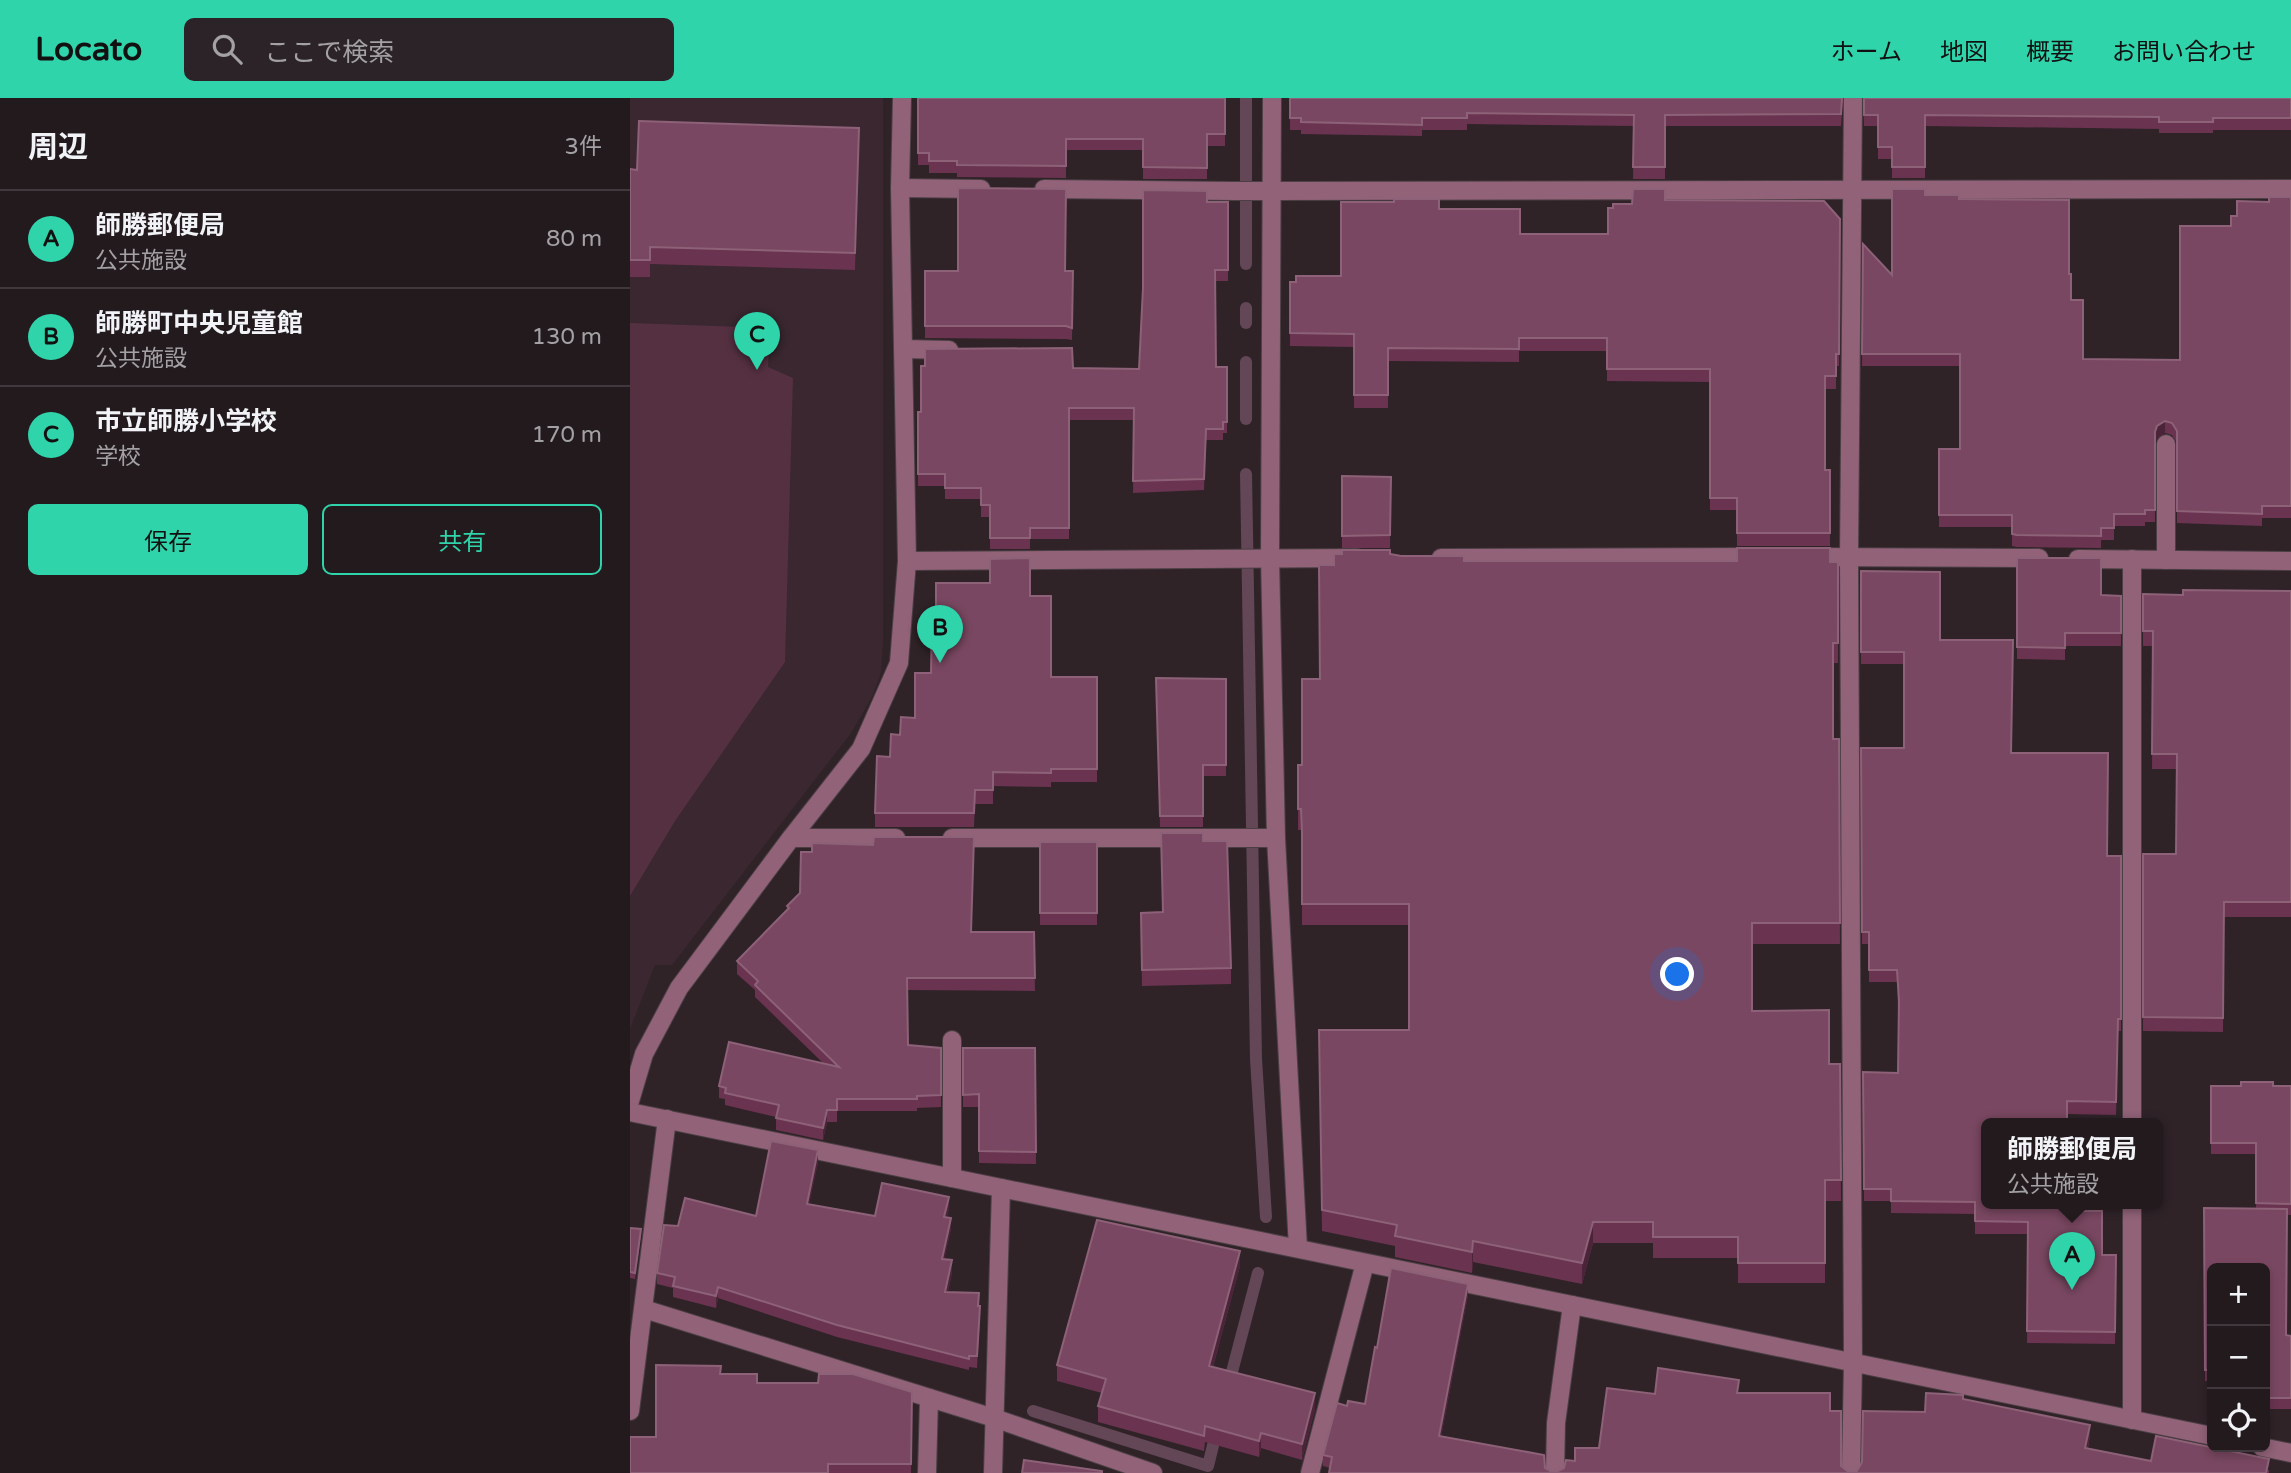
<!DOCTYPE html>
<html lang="ja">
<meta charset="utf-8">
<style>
body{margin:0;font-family:"Varela Round","Noto Sans JP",sans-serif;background:#2b2327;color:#f1f3f6}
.controls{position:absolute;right:21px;bottom:21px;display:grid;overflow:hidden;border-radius:10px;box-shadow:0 4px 10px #0003}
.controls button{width:63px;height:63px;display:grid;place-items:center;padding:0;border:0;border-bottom:2px solid #40383c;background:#231a1e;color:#f1f3f6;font:35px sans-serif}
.you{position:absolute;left:1048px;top:877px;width:24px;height:24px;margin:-18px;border:5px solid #fff;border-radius:50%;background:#1a73e8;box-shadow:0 0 0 10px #1a73e833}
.badge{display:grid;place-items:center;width:46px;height:46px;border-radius:50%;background:#30d4aa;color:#111;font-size:23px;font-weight:700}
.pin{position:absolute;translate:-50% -58px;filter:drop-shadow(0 2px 4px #0008)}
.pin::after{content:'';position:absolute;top:37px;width:24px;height:21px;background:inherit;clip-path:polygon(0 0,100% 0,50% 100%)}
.popup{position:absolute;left:1351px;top:1020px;width:182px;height:91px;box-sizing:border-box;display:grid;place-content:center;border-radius:10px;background:#231a1e;filter:drop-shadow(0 2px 5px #0005);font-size:23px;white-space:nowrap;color:#a3a1a4}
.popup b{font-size:26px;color:#f1f3f6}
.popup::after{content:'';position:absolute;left:50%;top:100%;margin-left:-14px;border:14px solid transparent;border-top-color:#231a1e}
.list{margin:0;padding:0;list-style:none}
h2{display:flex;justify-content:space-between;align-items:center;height:91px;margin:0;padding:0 28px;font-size:30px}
h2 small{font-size:23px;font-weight:400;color:#a3a1a4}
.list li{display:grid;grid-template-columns:46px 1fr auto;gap:21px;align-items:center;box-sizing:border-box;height:98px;padding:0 28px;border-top:2px solid #40383c}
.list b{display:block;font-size:26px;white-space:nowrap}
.list p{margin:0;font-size:23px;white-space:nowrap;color:#a3a1a4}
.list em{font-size:23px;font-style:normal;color:#a3a1a4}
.actions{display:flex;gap:14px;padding:21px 28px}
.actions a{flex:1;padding:16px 0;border:2px solid #30d4aa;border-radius:10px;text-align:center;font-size:24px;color:#30d4aa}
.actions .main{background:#30d4aa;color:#111}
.icon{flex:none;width:38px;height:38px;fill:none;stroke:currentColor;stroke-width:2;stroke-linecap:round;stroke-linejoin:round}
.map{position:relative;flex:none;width:1661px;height:1375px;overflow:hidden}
header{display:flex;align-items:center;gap:42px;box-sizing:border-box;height:98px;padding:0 35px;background:#30d4aa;color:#111}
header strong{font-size:33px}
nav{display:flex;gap:38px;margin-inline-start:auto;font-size:24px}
.search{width:490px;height:63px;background:#2b2327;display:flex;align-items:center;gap:18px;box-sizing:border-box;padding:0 24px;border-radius:10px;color:#a3a1a4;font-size:26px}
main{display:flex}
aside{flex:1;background:#231a1e}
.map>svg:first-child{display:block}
.built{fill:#3a2730}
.grass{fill:#553041}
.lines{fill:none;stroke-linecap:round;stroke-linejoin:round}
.stream{stroke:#634756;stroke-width:12}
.minor-casing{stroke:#4b3f44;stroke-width:20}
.minor{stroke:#916278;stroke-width:18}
.wall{fill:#6a3350}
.shaded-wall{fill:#4c2439}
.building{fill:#794761;stroke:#8d6177;stroke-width:2}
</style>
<header>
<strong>Locato</strong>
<div class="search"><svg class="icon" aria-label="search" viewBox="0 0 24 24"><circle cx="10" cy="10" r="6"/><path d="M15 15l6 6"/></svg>ここで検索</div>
<nav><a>ホーム</a><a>地図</a><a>概要</a><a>お問い合わせ</a></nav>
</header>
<main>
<aside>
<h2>周辺<small>3件</small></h2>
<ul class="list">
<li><span class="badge">A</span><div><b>師勝郵便局</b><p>公共施設</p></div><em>80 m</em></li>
<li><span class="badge">B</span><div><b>師勝町中央児童館</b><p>公共施設</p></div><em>130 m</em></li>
<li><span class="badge">C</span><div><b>市立師勝小学校</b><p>学校</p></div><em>170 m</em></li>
</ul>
<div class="actions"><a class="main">保存</a><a>共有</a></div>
</aside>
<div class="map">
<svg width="1661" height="1375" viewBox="0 0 1661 1375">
<rect width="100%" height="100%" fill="#2f2328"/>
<path class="built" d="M 0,0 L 253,0 L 253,545 L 251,575 L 242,599 L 221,635 L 42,867 L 25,867 L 0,931 Z"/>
<path class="grass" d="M 0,225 L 140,230 L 138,269 L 163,280 L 155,564 L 45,723 L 0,798 Z"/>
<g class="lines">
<g class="stream">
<path d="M 616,0 L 616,166"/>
<path d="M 616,210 L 616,225"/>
<path d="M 616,264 L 616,321"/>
<path d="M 616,376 L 626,961 L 636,1119"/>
<path d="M 598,1289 L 628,1175"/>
<path d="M 403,1313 L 578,1368 L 587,1331"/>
</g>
<defs>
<g id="minor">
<path d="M 642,0 L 640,460 L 646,740 L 668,1150"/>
<path d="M 270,90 L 351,91"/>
<path d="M 414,91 L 604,93 L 1661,91"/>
<path d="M 273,251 L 319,252"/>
<path d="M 1536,346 L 1536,462"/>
<path d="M 1178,459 L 1409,460"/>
<path d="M 811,460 L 1129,459"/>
<path d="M 1448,461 L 1661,463"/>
<path d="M 1502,461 L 1502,1026"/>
<path d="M 277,463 L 727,460"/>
<path d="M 161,740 L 266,740"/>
<path d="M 322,740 L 646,740"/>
<path d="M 322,942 L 322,1080"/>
<path d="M 0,1003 L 14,956 L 49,890 L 161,740 L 231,651 L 269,565 L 277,463 L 270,90 L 272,0"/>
<path d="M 0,1014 L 1582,1338"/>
<path d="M 1502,1106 L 1502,1322"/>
<path d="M 14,1211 L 364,1320 L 523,1375"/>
<path d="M 0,1313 L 37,1021"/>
<path d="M 1632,1349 L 1661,1355"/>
<path d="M 297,1375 L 299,1300"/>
<path d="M 363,1375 L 371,1090"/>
<path d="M 680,1375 L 735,1165"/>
<path d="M 925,1375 L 926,1325 L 942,1207"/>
<path d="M 1221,1375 L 1223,1264 L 1219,459 L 1223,0"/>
</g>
</defs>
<use href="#minor" class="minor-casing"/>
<use href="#minor" class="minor"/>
</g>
<g class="wall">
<path d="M 288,0 L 595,0 L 595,48 L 577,48 L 577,81 L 513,81 L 513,52 L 436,52 L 436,80 L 327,79 L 327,75 L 299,75 L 299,67 L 288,67 Z"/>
<path d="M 660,0 L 1213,0 L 1211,28 L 1035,28 L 1035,81 L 1003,81 L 1004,28 L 837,26 L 837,32 L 792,32 L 792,38 L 671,36 L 671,32 L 660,32 Z"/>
<path d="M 1233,0 L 1661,0 L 1661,32 L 1583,32 L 1583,35 L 1529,35 L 1529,31 L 1295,28 L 1295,80 L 1262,80 L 1262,61 L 1248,61 L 1248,28 L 1234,28 Z"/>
<path d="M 229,30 L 225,172 L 20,166 L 20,179 L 0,179 L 0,71 L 7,72 Z"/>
<path d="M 1295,97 L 1329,101 L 1439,176 L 1441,202 L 1453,261 L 1550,262 L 1601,128 L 1607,118 L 1639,104 L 1661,99 L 1661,420 L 1632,420 L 1632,428 L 1547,425 L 1547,345 L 1542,337 L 1535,335 L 1527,340 L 1525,346 L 1525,424 L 1515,424 L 1515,428 L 1484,428 L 1484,442 L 1471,442 L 1471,450 L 1387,449 L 1382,448 L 1382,429 L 1309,429 L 1309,351 L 1330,351 L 1330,268 L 1232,268 L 1233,146 L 1262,177 Z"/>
<path d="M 1035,102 L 1210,121 L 1209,268 L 1206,268 L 1206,291 L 1195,291 L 1195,372 L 1200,372 L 1200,448 L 1107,448 L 1107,412 L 1080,412 L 1080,284 L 977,283 L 977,253 L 889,253 L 889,264 L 758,263 L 758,310 L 724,310 L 724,249 L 660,248 L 660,184 L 711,178 L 809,111 L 890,136 L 978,136 L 983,110 L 1002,106 Z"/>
<path d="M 577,104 L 598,104 L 598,183 L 585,183 L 586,269 L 597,269 L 597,335 L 593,335 L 593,342 L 576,342 L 574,392 L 503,395 L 504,322 L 439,322 L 439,441 L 400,441 L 400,451 L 360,451 L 360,419 L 351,419 L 351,401 L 315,401 L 315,388 L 288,388 L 288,314 L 443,270 L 509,271 Z"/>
<path d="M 295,173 L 443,173 L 442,242 L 436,241 L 295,240 Z"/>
<path d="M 712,378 L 761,379 L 760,450 L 712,450 Z"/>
<path d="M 760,456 L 834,463 L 1208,464 L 1208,565 L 1203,565 L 1203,641 L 1209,641 L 1210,846 L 1122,846 L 1122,913 L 1199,966 L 1210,966 L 1211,1103 L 1195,1103 L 1195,1185 L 1108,1185 L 1108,1160 L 1023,1160 L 1023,1145 L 963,1145 L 952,1186 L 843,1164 L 842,1175 L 765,1159 L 765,1148 L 692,1133 L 689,953 L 779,932 L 779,827 L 672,827 L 672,754 L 671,732 L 668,732 L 668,667 L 672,667 L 690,581 L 704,467 Z"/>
<path d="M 1387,460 L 1471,497 L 1491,498 L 1491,548 L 1435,548 L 1435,562 L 1387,561 Z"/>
<path d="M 1231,473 L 1310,542 L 1381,655 L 1477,758 L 1491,758 L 1491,933 L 1488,933 L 1486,1017 L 1437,1016 L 1436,1113 L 1472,1157 L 1486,1157 L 1485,1246 L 1397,1245 L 1398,1136 L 1345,1136 L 1345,1116 L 1261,1115 L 1261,1103 L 1234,1103 L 1233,974 L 1268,975 L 1268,912 L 1267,884 L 1239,884 L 1239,846 L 1232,846 L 1231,650 L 1274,650 L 1274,566 L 1231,566 Z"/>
<path d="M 360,485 L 400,498 L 421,579 L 467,579 L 467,684 L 421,684 L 421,689 L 363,688 L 363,706 L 345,706 L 344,729 L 245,729 L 245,715 L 260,659 L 270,637 L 285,620 L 301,575 L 306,515 Z"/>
<path d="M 1661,493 L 1661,819 L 1594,819 L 1593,934 L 1513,933 L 1513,756 L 1546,756 L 1547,671 L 1522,671 L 1523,548 L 1513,548 L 1513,496 L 1553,497 Z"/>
<path d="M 526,580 L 596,581 L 596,678 L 573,678 L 573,729 L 530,729 Z"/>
<path d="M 573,743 L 601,870 L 601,886 L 512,888 L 511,831 L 533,814 Z"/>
<rect x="410" y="744" width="57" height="83"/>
<path d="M 157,808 L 342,834 L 404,834 L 405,893 L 277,892 L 278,947 L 311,950 L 311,1009 L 287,1010 L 287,1013 L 207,1013 L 207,1024 L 197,1024 L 193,1042 L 146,1032 L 146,1019 L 95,1007 L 95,1001 L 89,1000 L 89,988 L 193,965 L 125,899 L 125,892 L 107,876 L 107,863 L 157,812 Z"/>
<path d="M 333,950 L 405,950 L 406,1066 L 349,1065 L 349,1009 L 333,1009 Z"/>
<path d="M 1581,988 L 1661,988 L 1661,1117 L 1657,1117 L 1656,1237 L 1661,1238 L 1661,1311 L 1635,1311 L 1635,1170 L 1582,1170 L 1582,1283 L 1575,1283 L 1574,1110 L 1626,1111 L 1626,1056 L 1581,1056 Z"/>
<path d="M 188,1064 L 179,1106 L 245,1118 L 319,1110 L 317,1119 L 321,1131 L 314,1161 L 322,1174 L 318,1194 L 349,1208 L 350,1220 L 347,1270 L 339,1269 L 339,1272 L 207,1239 L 88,1200 L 86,1210 L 43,1199 L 43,1190 L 27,1186 L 27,1175 L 48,1128 L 126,1118 Z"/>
<path d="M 0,1130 L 11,1137 L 5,1181 L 0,1180 Z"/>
<path d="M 610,1168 L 583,1269 L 685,1311 L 672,1362 L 631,1350 L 629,1359 L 575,1344 L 574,1353 L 468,1324 L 468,1308 L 472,1295 L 427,1283 L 427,1267 Z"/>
<path d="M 838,1197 L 811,1339 L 915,1370 L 924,1375 L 969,1350 L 1025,1296 L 1109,1295 L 1200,1313 L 1211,1368 L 1220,1375 L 1227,1373 L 1295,1314 L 1333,1301 L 1460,1338 L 1458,1350 L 1521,1363 L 1639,1372 L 1639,1375 L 699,1375 L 700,1370 L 693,1368 L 693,1357 L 717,1308 L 735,1306 L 747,1250 Z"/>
<path d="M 90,1276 L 127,1285 L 282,1294 L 281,1375 L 0,1375 L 26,1339 Z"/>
</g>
<g class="shaded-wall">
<path d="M 1535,323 L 1535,335 L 1527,340 L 1525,346 L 1525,334 L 1527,328 Z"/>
<path d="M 197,1012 L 197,1024 L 193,1042 L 193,1030 Z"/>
<path d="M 188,1052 L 188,1064 L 177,1117 L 177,1106 Z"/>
<path d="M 319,1099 L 319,1110 L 314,1131 L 314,1119 Z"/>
<path d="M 321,1120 L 321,1131 L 312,1172 L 312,1161 Z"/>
<path d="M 963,1124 L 963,1145 L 952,1186 L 952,1165 Z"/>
<path d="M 843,1143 L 843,1164 L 842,1175 L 842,1154 Z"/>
<path d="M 610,1153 L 610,1168 L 579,1283 L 579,1268 Z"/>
<path d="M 322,1162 L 322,1174 L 315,1206 L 315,1194 Z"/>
<path d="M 838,1186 L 838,1197 L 809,1350 L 809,1338 Z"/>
<path d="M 88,1189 L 88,1200 L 86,1210 L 86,1198 Z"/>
<path d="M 350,1208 L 350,1220 L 347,1270 L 347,1258 Z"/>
<path d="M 685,1295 L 685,1311 L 672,1362 L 672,1346 Z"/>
<path d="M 1460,1327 L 1460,1338 L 1455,1361 L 1455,1350 Z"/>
<path d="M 631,1335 L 631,1350 L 629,1359 L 629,1343 Z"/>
</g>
<g class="building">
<path d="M 288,0 L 595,0 L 595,36 L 577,36 L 577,70 L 513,69 L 513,41 L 436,41 L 436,68 L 327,67 L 327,63 L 299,63 L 299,55 L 288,55 Z"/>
<path d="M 660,0 L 1212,0 L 1211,16 L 1035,17 L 1035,69 L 1003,69 L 1004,17 L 837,15 L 837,20 L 792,20 L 792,27 L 671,24 L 671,20 L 660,20 Z"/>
<path d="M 1234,0 L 1661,0 L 1661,20 L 1583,20 L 1583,24 L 1529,24 L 1529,19 L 1295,17 L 1295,69 L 1262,69 L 1262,49 L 1248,49 L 1248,17 L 1234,17 Z"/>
<path d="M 9,23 L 229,30 L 225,155 L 20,149 L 20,162 L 0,162 L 0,71 L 7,72 Z"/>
<path d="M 328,90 L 436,91 L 435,173 L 443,173 L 442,230 L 436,228 L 295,228 L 295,173 L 328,173 Z"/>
<path d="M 1003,91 L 1035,91 L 1035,102 L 1194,103 L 1210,121 L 1209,256 L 1206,256 L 1206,278 L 1195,278 L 1195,372 L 1200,372 L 1200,435 L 1107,435 L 1107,400 L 1080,400 L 1080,271 L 977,271 L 977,240 L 889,240 L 889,251 L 758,250 L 758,297 L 724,297 L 724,236 L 660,235 L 660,184 L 666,184 L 666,178 L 711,178 L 711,104 L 764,104 L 764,101 L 809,101 L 809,111 L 890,111 L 890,136 L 978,136 L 978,110 L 983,110 L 983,106 L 1002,106 Z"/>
<path d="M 1262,91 L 1295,91 L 1295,97 L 1329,97 L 1329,101 L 1439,102 L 1439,176 L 1441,176 L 1441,202 L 1453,202 L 1453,261 L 1550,262 L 1550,128 L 1601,128 L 1601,118 L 1607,118 L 1607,103 L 1639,104 L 1639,99 L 1661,99 L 1661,408 L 1632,408 L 1632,416 L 1547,413 L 1547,333 L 1542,325 L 1535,323 L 1527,328 L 1525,334 L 1525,412 L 1515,412 L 1515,416 L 1484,416 L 1484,430 L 1471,430 L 1471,438 L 1387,437 L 1382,436 L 1382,417 L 1309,417 L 1309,351 L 1330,351 L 1330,256 L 1232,256 L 1233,146 L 1262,177 Z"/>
<path d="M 513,92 L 577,93 L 577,104 L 598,104 L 598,172 L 585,172 L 586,269 L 597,269 L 597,324 L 593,324 L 593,331 L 576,331 L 574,381 L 503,383 L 504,310 L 439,310 L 439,430 L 400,430 L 400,440 L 360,440 L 360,407 L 351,407 L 351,390 L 315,390 L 315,376 L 288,376 L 288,314 L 291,314 L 291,268 L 295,268 L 295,251 L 442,250 L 443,270 L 509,271 L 513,190 Z"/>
<path d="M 712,378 L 761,379 L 760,437 L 712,438 Z"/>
<path d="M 1107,450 L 1200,450 L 1200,464 L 1208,464 L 1208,545 L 1203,545 L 1203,641 L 1209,641 L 1210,825 L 1122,825 L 1122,913 L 1199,912 L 1199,966 L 1210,966 L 1211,1082 L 1195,1082 L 1195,1165 L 1108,1165 L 1108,1139 L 1023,1139 L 1023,1124 L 963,1124 L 952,1165 L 843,1143 L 842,1154 L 765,1138 L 767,1127 L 692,1112 L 689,932 L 779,932 L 779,806 L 672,806 L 672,734 L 671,711 L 668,711 L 668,667 L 672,667 L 672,581 L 690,581 L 689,467 L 704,467 L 704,456 L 712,456 L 712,452 L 760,452 L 760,456 L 771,458 L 834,458 L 834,463 L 1107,463 Z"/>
<path d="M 400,460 L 400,498 L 421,498 L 421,579 L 467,579 L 467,671 L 421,671 L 421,675 L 363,674 L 363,692 L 345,692 L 344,715 L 245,715 L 247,658 L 260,659 L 261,636 L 270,637 L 271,619 L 285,620 L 285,575 L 301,575 L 302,515 L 306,515 L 306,485 L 360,485 L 360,461 Z"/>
<path d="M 1387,460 L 1471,460 L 1471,497 L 1491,498 L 1491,535 L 1435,535 L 1435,550 L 1387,549 Z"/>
<path d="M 1231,473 L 1310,474 L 1310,542 L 1383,542 L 1381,655 L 1478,655 L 1477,758 L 1491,758 L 1491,921 L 1488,921 L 1486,1004 L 1437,1003 L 1437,1026 L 1356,1026 L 1356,1106 L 1436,1106 L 1436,1113 L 1472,1113 L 1472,1157 L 1486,1157 L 1485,1234 L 1397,1233 L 1398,1124 L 1345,1123 L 1345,1104 L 1261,1103 L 1261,1091 L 1234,1091 L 1233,974 L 1268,975 L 1269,902 L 1267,872 L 1239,872 L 1239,834 L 1232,834 L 1231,650 L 1274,650 L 1274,554 L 1231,554 Z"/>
<path d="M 1553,492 L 1661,493 L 1661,804 L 1594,804 L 1593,920 L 1513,919 L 1513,756 L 1546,756 L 1547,656 L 1522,656 L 1523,533 L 1513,533 L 1513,496 L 1553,497 Z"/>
<path d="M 526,580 L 596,581 L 596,667 L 573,667 L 573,718 L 530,718 Z"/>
<path d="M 531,735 L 573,735 L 573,743 L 597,743 L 601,870 L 512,872 L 511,815 L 533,814 Z"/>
<path d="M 244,739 L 344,739 L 341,834 L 404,834 L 405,880 L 277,880 L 278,947 L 311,950 L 311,997 L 287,998 L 287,1001 L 207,1001 L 207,1012 L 197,1012 L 193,1030 L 146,1020 L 149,1007 L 95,995 L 96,990 L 89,988 L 99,944 L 209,969 L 125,887 L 128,883 L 107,863 L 159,810 L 157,808 L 170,795 L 171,754 L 182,754 L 182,745 L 243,747 Z"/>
<rect x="410" y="744" width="57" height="71"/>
<path d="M 333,950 L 405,950 L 406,1054 L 349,1053 L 349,996 L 333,997 Z"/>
<path d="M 1611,984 L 1643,984 L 1643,988 L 1661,988 L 1661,1106 L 1626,1105 L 1626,1045 L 1581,1045 L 1581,988 L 1611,988 Z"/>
<path d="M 141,1043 L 188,1052 L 177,1106 L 245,1118 L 252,1085 L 319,1099 L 314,1119 L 321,1120 L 312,1161 L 322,1162 L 315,1194 L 349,1195 L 348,1208 L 350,1208 L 347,1258 L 339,1258 L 339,1261 L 207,1227 L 88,1189 L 86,1198 L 43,1188 L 45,1179 L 27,1175 L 34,1127 L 48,1128 L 55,1100 L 126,1118 Z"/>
<path d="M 1574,1110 L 1657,1111 L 1656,1237 L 1661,1238 L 1661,1300 L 1635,1300 L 1635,1170 L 1582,1170 L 1582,1272 L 1575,1272 Z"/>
<path d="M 467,1122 L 610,1153 L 579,1268 L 685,1295 L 672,1346 L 631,1335 L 629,1343 L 575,1328 L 574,1338 L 468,1308 L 476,1281 L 427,1267 Z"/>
<path d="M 0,1130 L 11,1131 L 5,1175 L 0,1174 Z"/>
<path d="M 761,1170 L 838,1186 L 809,1338 L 914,1357 L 915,1370 L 924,1375 L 934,1370 L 936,1362 L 945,1363 L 945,1350 L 969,1350 L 977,1290 L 1025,1296 L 1028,1270 L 1109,1282 L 1107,1295 L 1200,1295 L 1200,1313 L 1211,1313 L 1211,1368 L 1220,1375 L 1227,1373 L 1232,1364 L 1233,1313 L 1295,1314 L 1296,1295 L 1333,1297 L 1333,1301 L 1460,1327 L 1455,1350 L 1521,1363 L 1526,1338 L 1639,1361 L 1636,1375 L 699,1375 L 702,1359 L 693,1357 L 707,1305 L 717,1308 L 718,1303 L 735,1306 L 745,1249 L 747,1250 Z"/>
<path d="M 26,1267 L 91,1268 L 90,1276 L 127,1276 L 127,1285 L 188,1285 L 189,1276 L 223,1276 L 282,1294 L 281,1366 L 198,1366 L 198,1375 L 0,1375 L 0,1339 L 26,1339 Z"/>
<path d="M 394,1362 L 472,1373 L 472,1375 L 392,1375 Z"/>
</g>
</svg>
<div class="controls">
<button>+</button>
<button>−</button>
<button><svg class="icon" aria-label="locate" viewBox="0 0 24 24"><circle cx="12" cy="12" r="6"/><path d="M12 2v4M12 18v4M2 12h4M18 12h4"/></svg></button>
</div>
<div class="you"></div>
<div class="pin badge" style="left:1442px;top:1192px">A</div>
<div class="popup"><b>師勝郵便局</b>公共施設</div>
<div class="pin badge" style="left:310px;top:565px">B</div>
<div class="pin badge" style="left:127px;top:272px">C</div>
</div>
</main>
